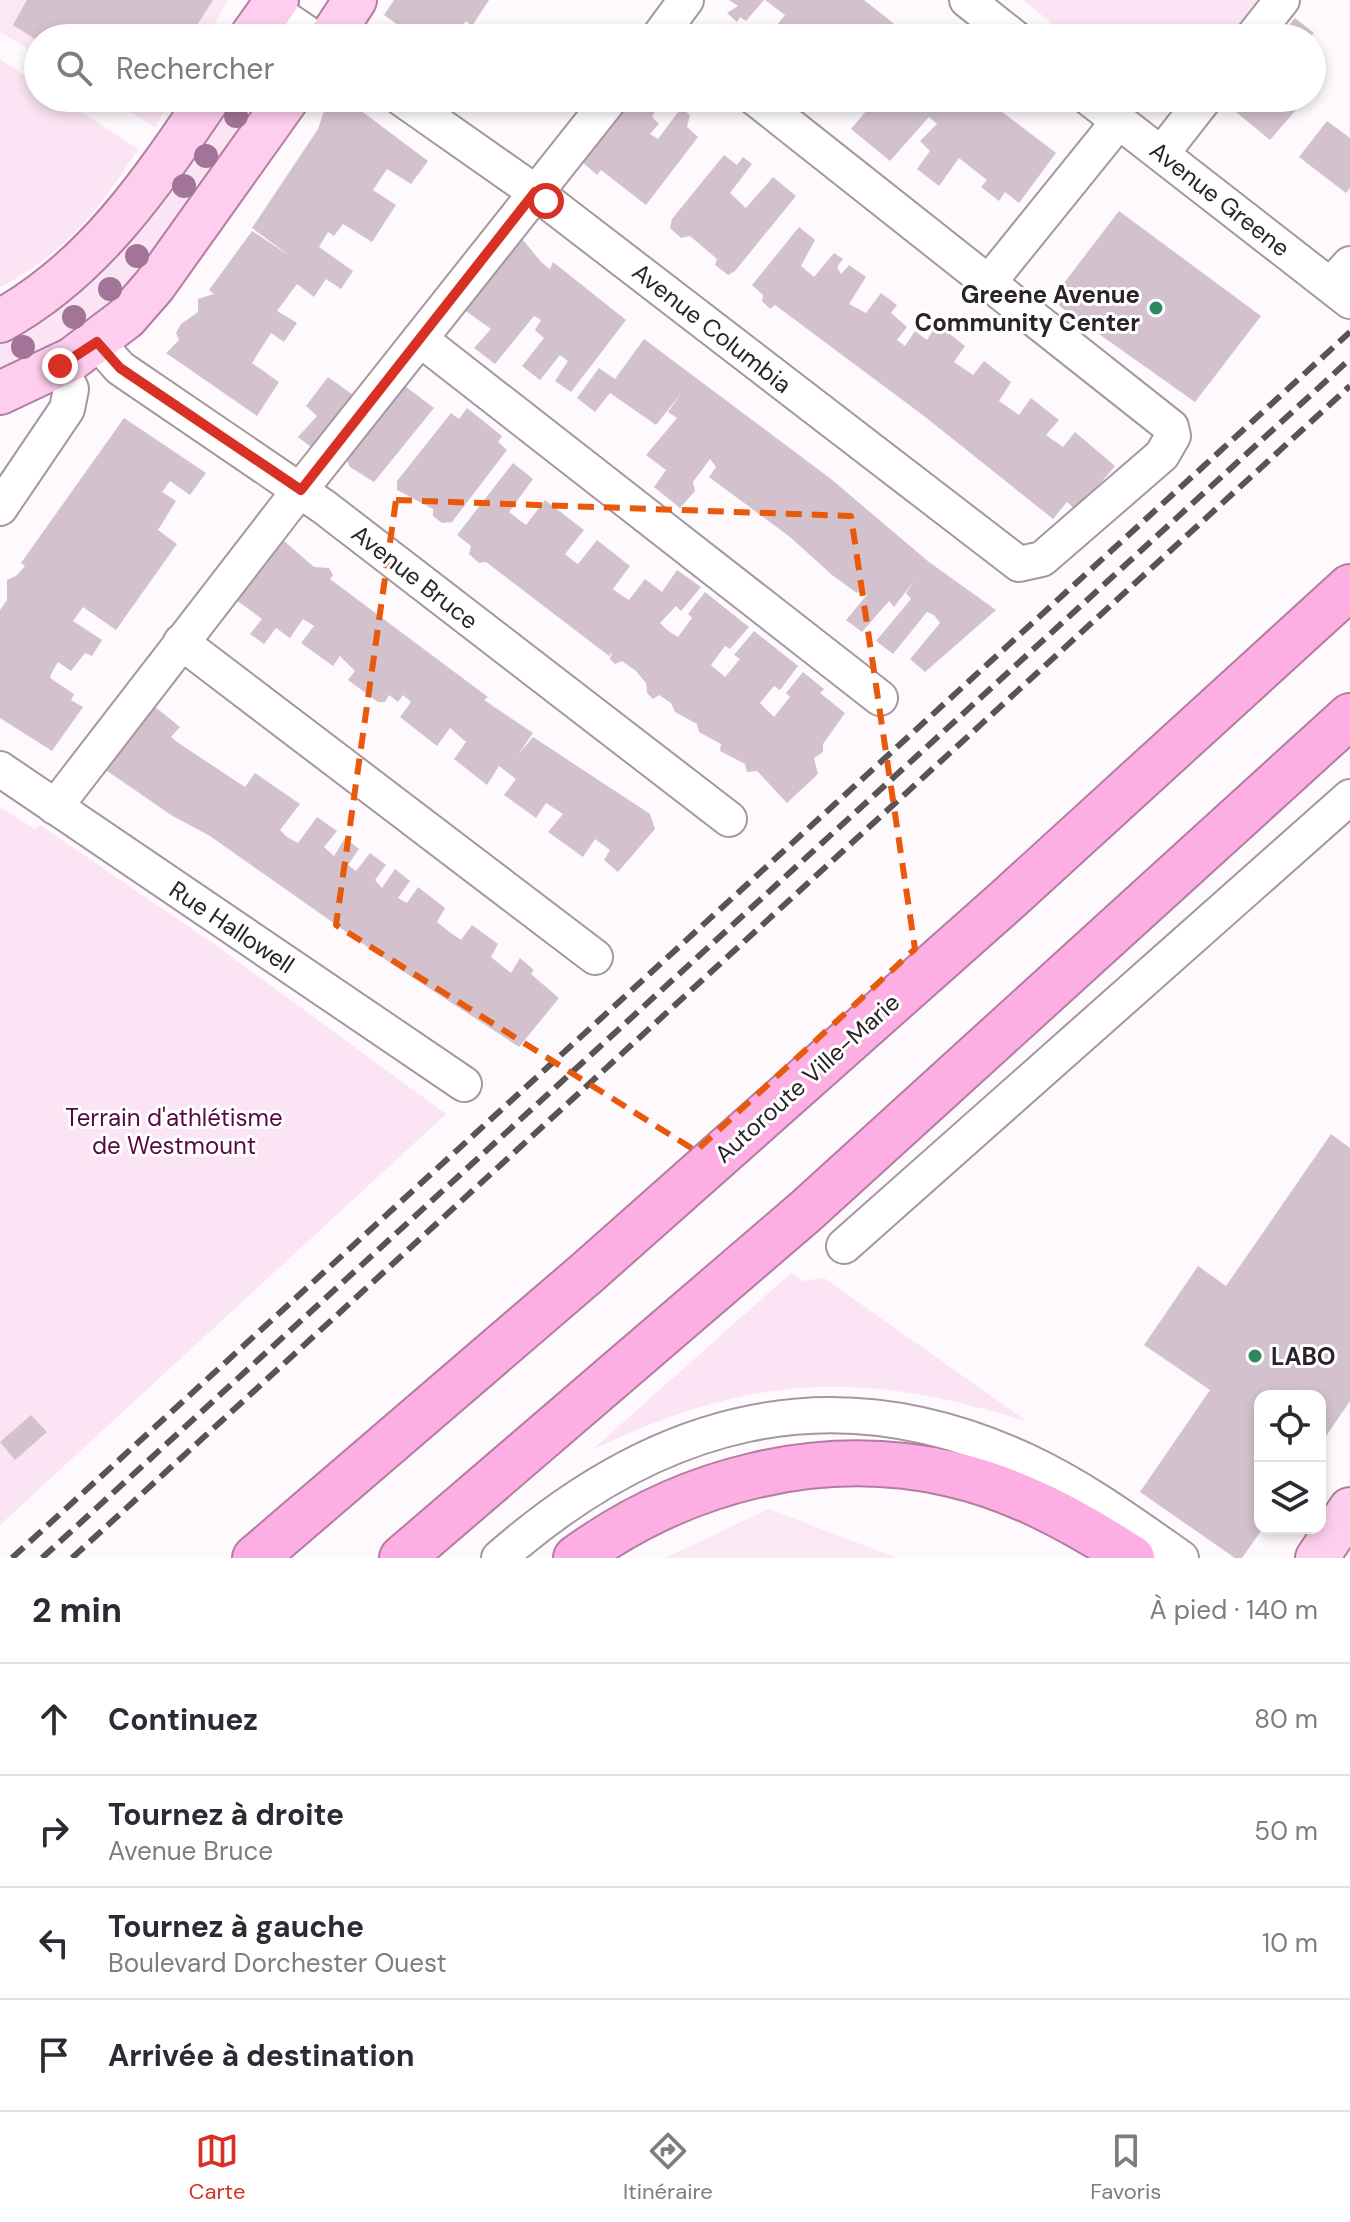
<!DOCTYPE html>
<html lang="fr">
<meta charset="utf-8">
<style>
body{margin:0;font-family:"DM Sans",sans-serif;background:#f2f2f3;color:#2b2b33}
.controls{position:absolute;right:24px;bottom:24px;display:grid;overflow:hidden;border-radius:16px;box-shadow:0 4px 12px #0003}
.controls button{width:72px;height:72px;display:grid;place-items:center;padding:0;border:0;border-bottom:2px solid #e1e1e2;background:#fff;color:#2b2b33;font:40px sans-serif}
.stop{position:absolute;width:24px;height:24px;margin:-18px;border:6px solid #d93025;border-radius:50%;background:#fff}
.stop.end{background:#d93025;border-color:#fff;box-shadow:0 2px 8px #0008}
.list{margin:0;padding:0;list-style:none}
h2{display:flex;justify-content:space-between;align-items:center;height:104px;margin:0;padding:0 32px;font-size:34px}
h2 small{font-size:26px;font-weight:400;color:#7c7c81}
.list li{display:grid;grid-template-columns:52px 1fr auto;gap:24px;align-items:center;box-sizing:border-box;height:112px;padding:0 32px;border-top:2px solid #e1e1e2}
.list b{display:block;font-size:30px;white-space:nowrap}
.list p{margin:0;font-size:26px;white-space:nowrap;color:#7c7c81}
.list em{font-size:26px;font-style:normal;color:#7c7c81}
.icon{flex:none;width:44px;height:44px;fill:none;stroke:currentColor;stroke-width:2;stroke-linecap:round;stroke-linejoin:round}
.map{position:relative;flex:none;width:1350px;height:1558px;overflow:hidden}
.search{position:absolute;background:#fff;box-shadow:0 4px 12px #0003;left:24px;right:24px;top:24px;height:88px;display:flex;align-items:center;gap:20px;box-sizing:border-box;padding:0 28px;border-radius:44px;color:#7c7c81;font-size:30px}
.sheet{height:552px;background:#fff}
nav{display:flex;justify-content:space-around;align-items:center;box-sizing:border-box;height:112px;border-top:2px solid #e1e1e2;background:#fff;font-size:22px;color:#7c7c81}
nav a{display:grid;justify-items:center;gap:4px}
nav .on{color:#d93025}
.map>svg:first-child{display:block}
.built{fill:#fce7f4}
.green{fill:#fbe4f3}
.building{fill:#d3c2cd}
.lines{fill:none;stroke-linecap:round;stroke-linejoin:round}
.minor-casing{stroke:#a696a0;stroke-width:38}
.major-casing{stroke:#b37da1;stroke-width:46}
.highway-casing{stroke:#b37da1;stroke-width:48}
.minor{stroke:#fff;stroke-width:34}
.major{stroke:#feceee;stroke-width:42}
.highway{stroke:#fdaee3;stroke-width:44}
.rail{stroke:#595356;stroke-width:6;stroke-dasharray:16 8;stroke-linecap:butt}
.tree{fill:#a27497}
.route{stroke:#d93025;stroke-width:10}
.marked{fill:none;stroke:#e8590c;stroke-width:6;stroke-dasharray:16 10;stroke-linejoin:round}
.poi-dot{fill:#2e895f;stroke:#fff;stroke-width:3}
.labels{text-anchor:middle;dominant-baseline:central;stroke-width:6;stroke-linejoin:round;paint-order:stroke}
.street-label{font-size:24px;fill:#2a2327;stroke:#fff}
.poi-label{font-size:24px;font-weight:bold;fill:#2a2327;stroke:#fff;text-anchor:end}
.park-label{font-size:24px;fill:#570745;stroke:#fff}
</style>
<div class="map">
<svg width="1350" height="1558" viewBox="0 0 1350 1558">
<rect width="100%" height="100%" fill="#fdf9fc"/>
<g class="built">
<path d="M 0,0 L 228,0 L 206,38 L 38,38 L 38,55 L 0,32 Z"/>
<path d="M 108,98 L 171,98 L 155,127 Z"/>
<path d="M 769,1509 L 897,1558 L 665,1558 Z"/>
</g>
<g class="green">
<path d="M 1023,0 L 1273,0 L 1242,38 L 1070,38 Z"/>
<path d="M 0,59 L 38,84 L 38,98 L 60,98 L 138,149 C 102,207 62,256 0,287 Z"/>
<path d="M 231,98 L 262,98 C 217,164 175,239 118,296 C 85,329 43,352 0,371 L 0,343 C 112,292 164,195 231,98 Z"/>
<path d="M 0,807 L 35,829 L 40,825 L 214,944 L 446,1114 L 0,1525 Z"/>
<path d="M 791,1273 L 802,1281 L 824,1278 L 1028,1422 C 861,1369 750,1374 592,1450 Z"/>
</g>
<g class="building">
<path d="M 27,0 L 213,0 L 189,38 L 38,41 L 13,25 Z"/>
<path d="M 394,0 L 489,0 L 472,26 L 466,21 L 453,38 L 404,38 L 408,32 L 384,15 Z"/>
<path d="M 729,0 L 764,0 L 746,21 L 740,17 L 737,22 L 727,13 L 738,6 Z"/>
<path d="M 765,0 L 864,0 L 912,38 L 818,38 L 814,35 L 811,38 L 782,38 L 773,30 L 785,15 Z"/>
<path d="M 1295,18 L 1314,33 L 1309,38 L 1278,38 Z"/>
<path d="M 629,98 L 649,98 L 658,105 L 652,117 L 659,124 L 650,134 L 658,139 L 681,108 L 690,115 L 687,127 L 698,137 L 646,205 L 601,170 L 597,175 L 580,160 Z"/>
<path d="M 877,98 L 984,98 L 1056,153 L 1019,203 L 1005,192 L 999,201 L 981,187 L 987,180 L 959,158 L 939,186 L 917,169 L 930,151 L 920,141 L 937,124 L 929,117 L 890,161 L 851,129 Z"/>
<path d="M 1219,98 L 1306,98 L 1270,140 Z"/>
<path d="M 340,99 L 352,104 L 428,161 L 411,184 L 387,169 L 373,190 L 396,205 L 372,242 L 343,224 L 334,236 L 328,232 L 319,247 L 353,271 L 341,289 L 326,279 L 314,297 L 297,284 L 277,311 L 297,323 L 284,342 L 271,333 L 252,363 L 279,382 L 257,416 L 166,353 L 179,340 L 176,333 L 181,324 L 198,312 L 198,299 L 214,294 L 209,290 L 252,231 L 290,256 L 252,228 L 318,129 L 324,111 L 330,102 Z"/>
<path d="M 1327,121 L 1350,138 L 1350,188 L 1346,193 L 1299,157 Z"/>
<path d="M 724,155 L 737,165 L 743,157 L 752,164 L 730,193 L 746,208 L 773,177 L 796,196 L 735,271 L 728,275 L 715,265 L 717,259 L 690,236 L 681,238 L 670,228 L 672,219 Z"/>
<path d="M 1119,211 L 1261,316 L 1195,402 L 1051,300 Z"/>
<path d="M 799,227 L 815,240 L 801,266 L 814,277 L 834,253 L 843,259 L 837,267 L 841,274 L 849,265 L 866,277 L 849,304 L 866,313 L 881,293 L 897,305 L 891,313 L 907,327 L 897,340 L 905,346 L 915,331 L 927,340 L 937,324 L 965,346 L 954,362 L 973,375 L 984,361 L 1011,382 L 999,401 L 1019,415 L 1031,398 L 1059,420 L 1046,435 L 1063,447 L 1075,432 L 1115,466 L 1077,511 L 1067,502 L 1053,519 L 924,416 L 775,305 L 770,309 L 762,301 L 763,295 L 752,285 Z"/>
<path d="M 523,240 L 542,263 L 550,269 L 553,262 L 626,320 L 571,392 L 555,381 L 568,361 L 560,355 L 540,380 L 522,366 L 544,338 L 535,330 L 541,320 L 534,316 L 495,364 L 474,348 L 491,329 L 463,309 L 515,242 Z"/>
<path d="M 644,339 L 831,479 L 929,562 L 996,610 L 925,672 L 910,659 L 940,623 L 934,615 L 927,612 L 893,654 L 876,641 L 911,599 L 906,593 L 914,581 L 894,607 L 889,601 L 862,632 L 846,620 L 867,595 L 861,589 L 857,593 L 832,575 L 790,537 L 709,477 L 716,467 L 710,459 L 693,482 L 695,491 L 680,508 L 654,487 L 666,470 L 646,455 L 677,418 L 668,412 L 682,392 L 656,425 L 610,393 L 595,412 L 577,398 L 599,368 L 615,379 Z"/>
<path d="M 328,377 L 356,397 L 316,451 L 298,437 L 317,416 L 306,406 Z"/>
<path d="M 405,386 L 434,408 L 374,482 L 350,467 L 347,460 Z"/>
<path d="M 467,408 L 502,436 L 498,442 L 507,450 L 452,522 L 442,523 L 433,516 L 433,509 L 397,490 L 397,481 L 451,413 L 459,419 Z"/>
<path d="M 124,418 L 206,473 L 190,495 L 170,481 L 162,492 L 176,501 L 158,530 L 177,544 L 116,630 L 83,607 L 73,621 L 102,640 L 92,656 L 85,653 L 71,671 L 58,662 L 52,672 L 50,678 L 74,694 L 71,700 L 83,707 L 52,751 L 0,718 L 0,610 L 7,600 L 7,580 L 16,576 L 25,566 L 21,563 Z"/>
<path d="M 513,463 L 533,479 L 509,512 L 526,525 L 545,500 L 584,530 L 565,554 L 571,559 L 578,564 L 597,540 L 630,566 L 613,589 L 621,595 L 629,600 L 645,579 L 662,592 L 677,570 L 701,587 L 681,611 L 676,606 L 660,623 L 667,630 L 678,637 L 692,618 L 688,614 L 705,592 L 749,627 L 730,649 L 725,646 L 711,665 L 725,677 L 740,659 L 734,655 L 754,631 L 798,666 L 780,690 L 774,686 L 760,703 L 774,717 L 790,697 L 786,693 L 803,672 L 824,689 L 820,693 L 845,713 L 823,744 L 823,752 L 814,758 L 818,774 L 787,803 L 757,771 L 781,742 L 757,771 L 747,772 L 745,764 L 720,751 L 721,744 L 699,732 L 697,724 L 675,712 L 671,703 L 659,695 L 653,699 L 647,693 L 646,683 L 636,671 L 622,661 L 615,664 L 610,659 L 612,652 L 609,656 L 486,562 L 479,563 L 469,554 L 471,546 L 457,535 Z"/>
<path d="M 283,540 L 314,567 L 329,568 L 333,575 L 330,579 L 488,697 L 484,700 L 533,733 L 518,755 L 533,737 L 650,814 L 655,829 L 618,872 L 604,860 L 610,850 L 595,839 L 583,857 L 548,832 L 563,814 L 546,803 L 536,818 L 504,795 L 516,779 L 499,766 L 487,785 L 454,759 L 466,742 L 450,728 L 437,746 L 400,717 L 411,702 L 403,695 L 398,702 L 389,695 L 385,702 L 378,702 L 348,680 L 355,671 L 340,656 L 333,666 L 301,643 L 314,626 L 303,619 L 290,638 L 276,628 L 264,644 L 250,634 L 262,619 L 232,597 Z"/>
<path d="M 149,702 L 180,727 L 171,737 L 180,744 L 245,787 L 255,773 L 300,804 L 280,830 L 287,837 L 298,843 L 317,817 L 337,831 L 324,847 L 334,856 L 345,838 L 359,849 L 348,865 L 356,871 L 370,853 L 386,865 L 375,880 L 382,888 L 395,869 L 410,881 L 398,898 L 407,903 L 418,887 L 445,908 L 437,922 L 448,931 L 461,940 L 472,925 L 498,944 L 491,957 L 511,973 L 520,958 L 534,970 L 531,974 L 559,998 L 519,1047 L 389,962 L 210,836 L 171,815 L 100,766 Z"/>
<path d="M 1331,1134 L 1350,1148 L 1350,1401 L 1320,1445 L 1320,1396 L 1260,1396 L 1263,1528 L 1242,1558 L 1235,1558 L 1140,1492 L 1210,1390 L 1144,1345 L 1198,1266 L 1226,1286 Z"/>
<path d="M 31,1415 L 47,1432 L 15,1460 L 0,1442 Z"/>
</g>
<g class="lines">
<defs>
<g id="minor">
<path d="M 967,0 L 1015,38"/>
<path d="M 271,9 L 314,38"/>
<path d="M 658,38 L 686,0"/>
<path d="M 1252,38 L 1282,0"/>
<path d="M 401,98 L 535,192 L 1019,564 L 1042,559 L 1162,455 L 1173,436 L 1171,427 L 755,98"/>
<path d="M 1089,98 L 1350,301"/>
<path d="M 1162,153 L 1205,98"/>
<path d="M 989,282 L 1119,121"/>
<path d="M 1331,285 L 1350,264"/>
<path d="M 420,339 L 880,698"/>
<path d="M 97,342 L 120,368 L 324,507 L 729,819"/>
<path d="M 0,508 L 67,409 L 71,389 L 60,366"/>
<path d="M 181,642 L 595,957"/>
<path d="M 0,769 L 464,1084"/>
<path d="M 55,807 L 285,509 L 611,98"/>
<path d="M 844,1246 L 1350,797"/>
<path d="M 499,1558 C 655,1421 830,1370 1026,1461 C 1082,1487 1131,1523 1181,1558"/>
</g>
<g id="major">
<path d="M 250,38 L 277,0"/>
<path d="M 330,38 L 355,0"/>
<path d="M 0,321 C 93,270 151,184 209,98"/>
<path d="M 0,393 L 72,359 L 126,318 L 154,286 L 288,98"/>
<path d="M 1317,1558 L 1350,1509"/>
</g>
<g id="highway">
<path d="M 255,1558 L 588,1272 L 1006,901 L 1350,587"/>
<path d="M 402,1558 L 806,1211 L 1350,716"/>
<path d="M 576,1558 C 683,1480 820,1444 951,1474 C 1017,1489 1076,1522 1132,1558"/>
</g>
</defs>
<use href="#minor" class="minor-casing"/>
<use href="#major" class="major-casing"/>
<use href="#highway" class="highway-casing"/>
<use href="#minor" class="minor"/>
<use href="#major" class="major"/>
<use href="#highway" class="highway"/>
<g class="rail">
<path d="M 12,1558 L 1350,332"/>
<path d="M 42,1558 L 1350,359"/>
<path d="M 72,1558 L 1350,386"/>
</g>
</g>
<g class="tree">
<circle cx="236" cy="116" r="12"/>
<circle cx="206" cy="156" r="12"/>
<circle cx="184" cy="186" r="12"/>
<circle cx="137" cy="256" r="12"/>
<circle cx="110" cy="289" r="12"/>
<circle cx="74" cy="317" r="12"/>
<circle cx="23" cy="347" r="12"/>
</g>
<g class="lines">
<path class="route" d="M 60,366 L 97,342 L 120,368 L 301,490 L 535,192 L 546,201"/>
</g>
<path class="marked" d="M 396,500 L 851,516 L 915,949 L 696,1151 L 336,925 Z"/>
<g class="poi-dot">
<circle cx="1156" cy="308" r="8"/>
<circle cx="1255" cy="1356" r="8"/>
</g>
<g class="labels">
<g class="street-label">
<text transform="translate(1220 199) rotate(38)">Avenue Greene</text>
<text transform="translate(712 328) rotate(38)">Avenue Columbia</text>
<text transform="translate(415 577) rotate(38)">Avenue Bruce</text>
<text transform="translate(232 927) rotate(34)">Rue Hallowell</text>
<text transform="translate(807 1078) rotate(-42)">Autoroute Ville-Marie</text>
</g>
<g class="poi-label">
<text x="1140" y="294">Greene Avenue<tspan x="1140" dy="28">Community Center</tspan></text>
<text x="1271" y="1356" text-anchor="start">LABO</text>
</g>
<g class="park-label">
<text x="174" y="1117">Terrain d'athlétisme<tspan x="174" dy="28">de Westmount</tspan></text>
</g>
</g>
</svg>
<div class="controls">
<button><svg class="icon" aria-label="locate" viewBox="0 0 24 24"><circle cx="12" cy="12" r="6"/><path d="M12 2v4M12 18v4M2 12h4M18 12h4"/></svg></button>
<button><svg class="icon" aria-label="layers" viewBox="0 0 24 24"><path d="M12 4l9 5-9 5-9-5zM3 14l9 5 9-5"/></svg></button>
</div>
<div class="stop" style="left:546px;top:201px"></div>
<div class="stop end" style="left:60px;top:366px"></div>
<div class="search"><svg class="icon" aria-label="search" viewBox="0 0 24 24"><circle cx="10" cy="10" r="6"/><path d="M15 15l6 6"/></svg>Rechercher</div>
</div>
<section class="sheet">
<h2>2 min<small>À pied · 140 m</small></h2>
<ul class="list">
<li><svg class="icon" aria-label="ahead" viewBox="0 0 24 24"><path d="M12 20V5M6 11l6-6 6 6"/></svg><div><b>Continuez</b></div><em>80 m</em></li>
<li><svg class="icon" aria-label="right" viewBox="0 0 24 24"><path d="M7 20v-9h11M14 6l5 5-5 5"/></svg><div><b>Tournez à droite</b><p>Avenue Bruce</p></div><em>50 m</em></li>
<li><svg class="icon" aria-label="left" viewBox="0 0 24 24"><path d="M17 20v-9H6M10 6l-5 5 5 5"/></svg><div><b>Tournez à gauche</b><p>Boulevard Dorchester Ouest</p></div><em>10 m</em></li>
<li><svg class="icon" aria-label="arrive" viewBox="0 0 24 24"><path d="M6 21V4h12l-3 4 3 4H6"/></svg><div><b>Arrivée à destination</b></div></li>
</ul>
</section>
<nav>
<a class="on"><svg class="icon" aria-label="map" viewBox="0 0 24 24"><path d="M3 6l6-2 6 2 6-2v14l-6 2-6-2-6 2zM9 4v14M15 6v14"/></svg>Carte</a>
<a><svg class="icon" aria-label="directions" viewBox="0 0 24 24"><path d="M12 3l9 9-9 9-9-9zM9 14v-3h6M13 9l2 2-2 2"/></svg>Itinéraire</a>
<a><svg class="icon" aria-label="saved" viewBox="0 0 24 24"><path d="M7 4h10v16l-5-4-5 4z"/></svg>Favoris</a>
</nav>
